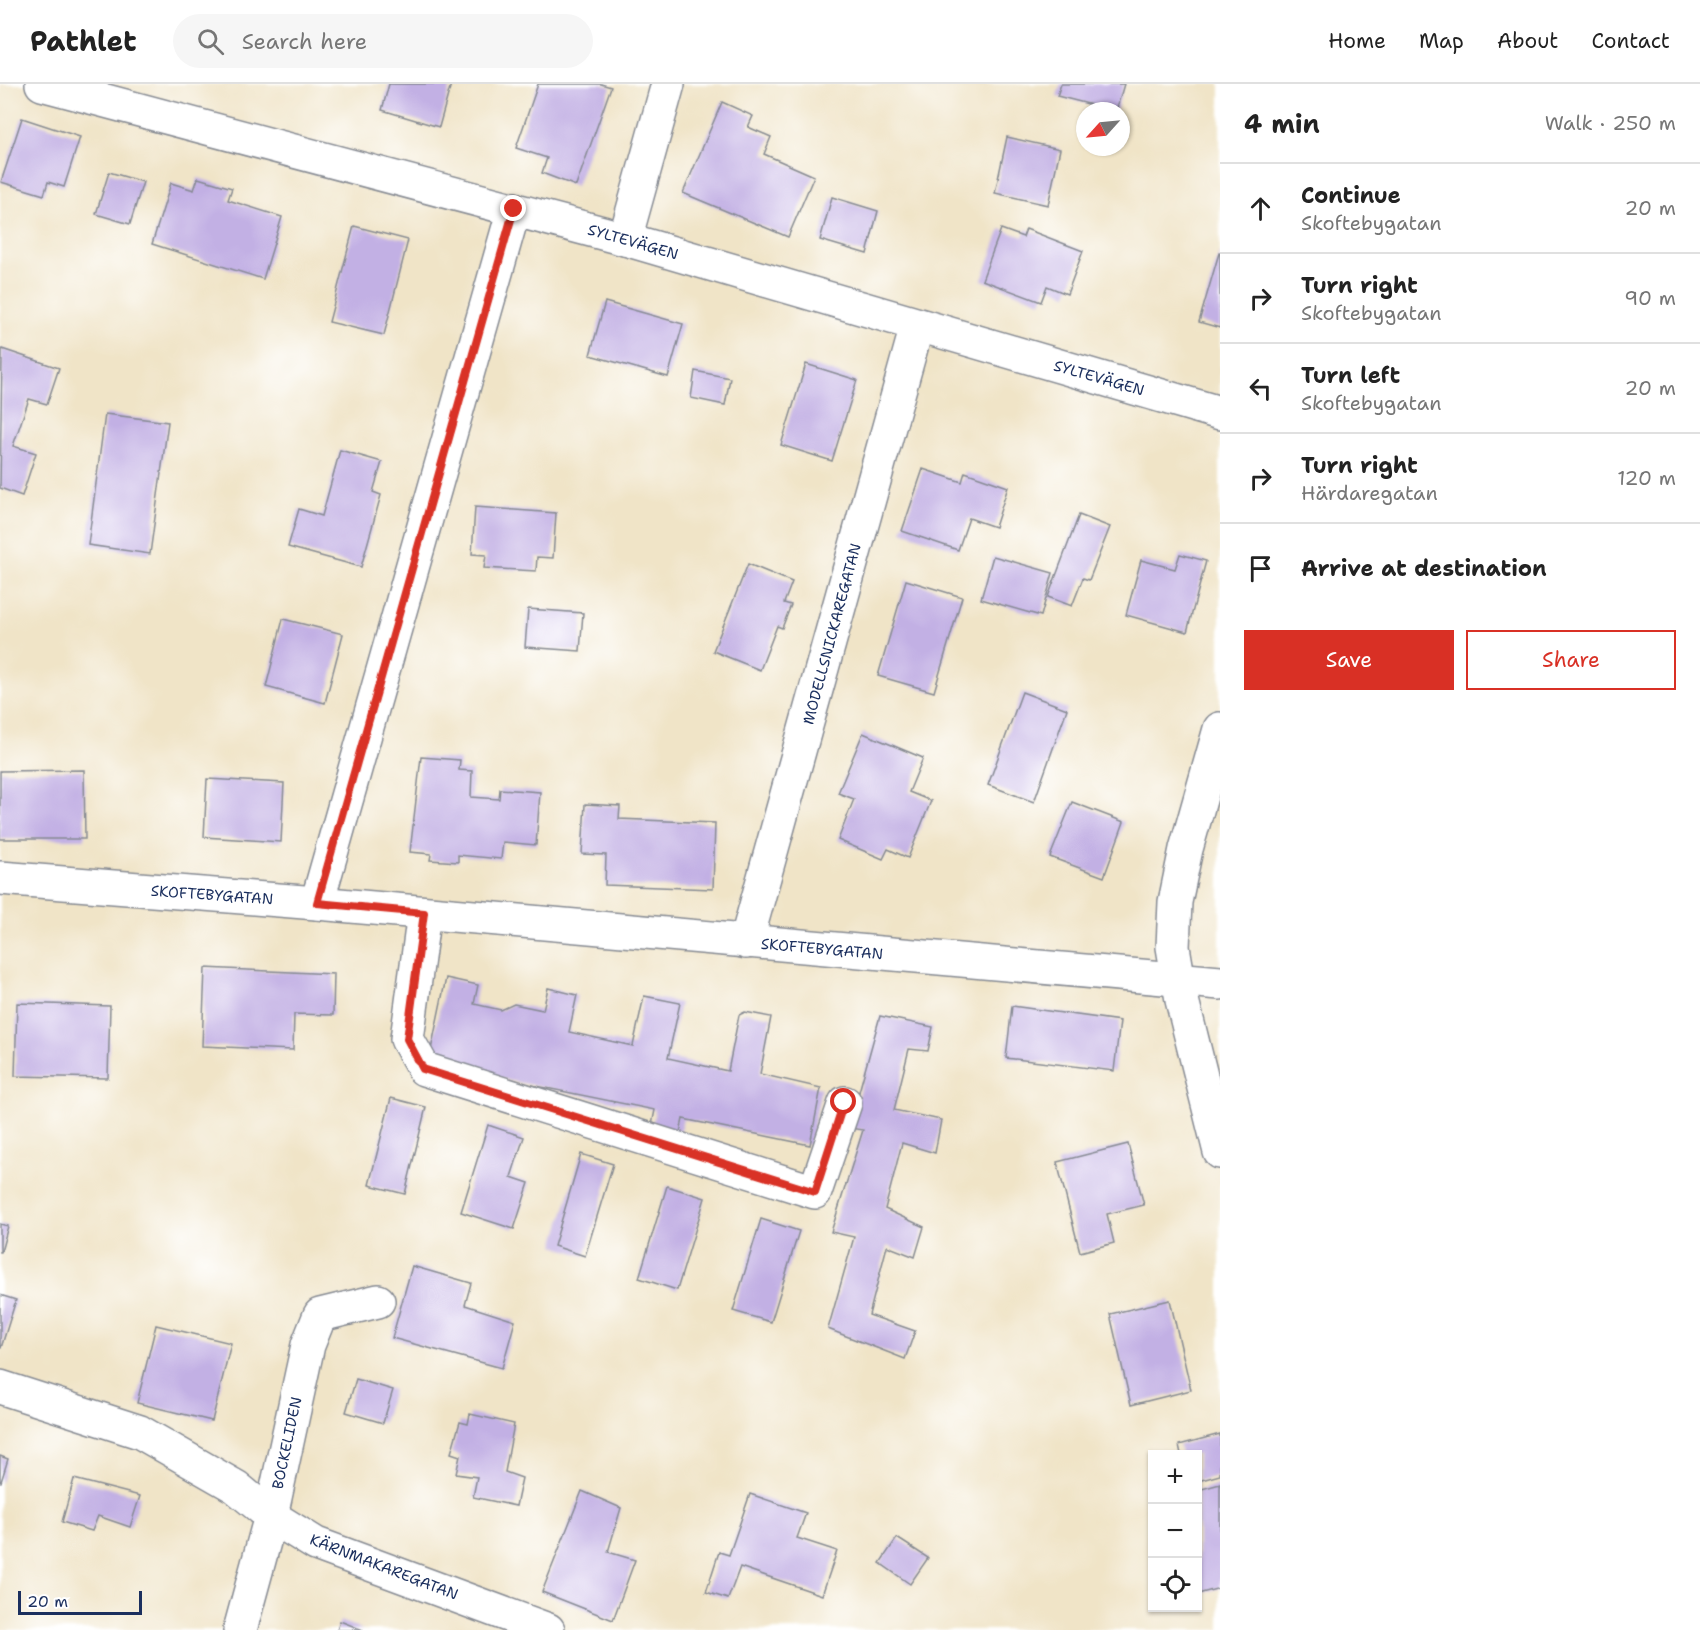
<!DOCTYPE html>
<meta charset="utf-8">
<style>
body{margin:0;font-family:"Shantell Sans",sans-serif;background:#f6f6f6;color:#222}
.controls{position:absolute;right:18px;bottom:18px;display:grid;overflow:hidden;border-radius:0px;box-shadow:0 2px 4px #0004}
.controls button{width:54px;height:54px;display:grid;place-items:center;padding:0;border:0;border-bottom:2px solid #e0e0e0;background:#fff;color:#222;font:30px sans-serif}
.compass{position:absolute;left:1076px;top:18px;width:54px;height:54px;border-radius:50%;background:#fff;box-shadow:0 2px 4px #0004;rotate:243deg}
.scale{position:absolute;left:18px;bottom:15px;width:124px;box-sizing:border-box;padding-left:6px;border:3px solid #1b2f5e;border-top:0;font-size:16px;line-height:21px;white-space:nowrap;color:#1b2f5e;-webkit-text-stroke:4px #fff;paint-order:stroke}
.stop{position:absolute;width:18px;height:18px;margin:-14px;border:4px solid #d93025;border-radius:50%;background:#fff}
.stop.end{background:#d93025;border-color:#fff;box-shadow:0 2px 6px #0008}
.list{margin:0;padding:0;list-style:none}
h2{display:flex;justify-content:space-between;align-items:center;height:78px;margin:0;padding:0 24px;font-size:26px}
h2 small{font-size:20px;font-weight:400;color:#767676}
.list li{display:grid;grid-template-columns:39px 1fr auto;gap:18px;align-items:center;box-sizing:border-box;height:90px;padding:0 24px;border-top:2px solid #e0e0e0}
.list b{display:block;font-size:22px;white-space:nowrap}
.list p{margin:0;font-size:20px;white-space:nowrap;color:#767676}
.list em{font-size:20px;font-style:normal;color:#767676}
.actions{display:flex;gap:12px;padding:18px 24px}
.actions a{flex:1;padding:14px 0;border:2px solid #d93025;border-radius:0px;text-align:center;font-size:21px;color:#d93025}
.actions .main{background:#d93025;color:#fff}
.icon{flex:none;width:33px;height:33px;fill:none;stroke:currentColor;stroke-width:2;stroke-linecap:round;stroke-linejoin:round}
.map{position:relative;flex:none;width:1220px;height:1546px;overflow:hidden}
header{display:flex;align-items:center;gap:36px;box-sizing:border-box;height:84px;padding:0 30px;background:#fff;border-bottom:2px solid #e0e0e0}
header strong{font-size:28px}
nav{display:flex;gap:33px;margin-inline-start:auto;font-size:21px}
.search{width:420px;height:54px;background:#f6f6f6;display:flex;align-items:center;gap:15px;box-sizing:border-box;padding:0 21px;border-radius:33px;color:#767676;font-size:22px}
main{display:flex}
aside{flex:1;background:#fff}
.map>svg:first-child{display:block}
.building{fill:#c2b0e4}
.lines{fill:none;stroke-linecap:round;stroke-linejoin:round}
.street-casing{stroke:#868a92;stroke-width:36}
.street{stroke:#fff;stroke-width:33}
.route{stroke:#d93025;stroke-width:8}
.labels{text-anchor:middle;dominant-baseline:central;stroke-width:6;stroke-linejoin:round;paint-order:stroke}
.street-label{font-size:15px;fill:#1b2f5e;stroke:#fff}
</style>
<header>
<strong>Pathlet</strong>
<div class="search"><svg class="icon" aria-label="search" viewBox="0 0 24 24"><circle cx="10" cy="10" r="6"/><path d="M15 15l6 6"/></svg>Search here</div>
<nav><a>Home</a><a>Map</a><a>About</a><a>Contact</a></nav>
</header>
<main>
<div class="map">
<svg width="1220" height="1546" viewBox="0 0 1220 1546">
<rect width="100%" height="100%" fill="#fff"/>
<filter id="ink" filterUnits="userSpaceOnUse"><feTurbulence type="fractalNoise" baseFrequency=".0167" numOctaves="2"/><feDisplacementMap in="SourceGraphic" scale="12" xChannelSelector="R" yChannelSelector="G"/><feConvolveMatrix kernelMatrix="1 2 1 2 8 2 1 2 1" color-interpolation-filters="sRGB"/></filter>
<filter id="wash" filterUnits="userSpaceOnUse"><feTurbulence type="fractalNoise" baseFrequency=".008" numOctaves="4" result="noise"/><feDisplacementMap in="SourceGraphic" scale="24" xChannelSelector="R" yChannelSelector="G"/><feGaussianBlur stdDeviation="1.35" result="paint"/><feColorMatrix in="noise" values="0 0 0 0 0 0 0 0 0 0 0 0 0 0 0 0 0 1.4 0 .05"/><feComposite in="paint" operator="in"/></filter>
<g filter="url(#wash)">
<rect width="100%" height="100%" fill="#f0e4c7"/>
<g id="blocks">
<g class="building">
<path d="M 389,0 L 451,0 L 439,43 L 382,26 Z"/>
<path d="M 538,0 L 601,0 L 611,3 L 576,102 L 542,89 L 547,74 L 516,64 Z"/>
<path d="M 1061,0 L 1124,0 L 1116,27 L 1057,12 Z"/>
<path d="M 722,18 L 753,32 L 748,43 L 771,53 L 764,70 L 814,92 L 788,153 L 683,109 Z"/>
<path d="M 22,34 L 80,53 L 64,103 L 48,98 L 44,111 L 1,98 Z"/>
<path d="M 1007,53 L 1060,65 L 1048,121 L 995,109 Z"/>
<path d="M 109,88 L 143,98 L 130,140 L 96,130 Z"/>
<path d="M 198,94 L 232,104 L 228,116 L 282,133 L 263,195 L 152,160 L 171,99 L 194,106 Z"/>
<path d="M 832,113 L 878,127 L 867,170 L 820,156 Z"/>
<path d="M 354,142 L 408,156 L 384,251 L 329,238 Z"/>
<path d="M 1001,145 L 1023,153 L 1026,145 L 1083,167 L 1067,210 L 1047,202 L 1041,218 L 982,196 Z"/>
<path d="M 1219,169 L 1220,169 L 1220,244 L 1199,238 Z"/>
<path d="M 605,218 L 683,240 L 668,293 L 590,271 Z"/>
<path d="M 2,265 L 59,284 L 47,320 L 29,315 L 13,362 L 36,369 L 22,412 L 0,404 Z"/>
<path d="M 806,280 L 857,296 L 832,377 L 781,361 Z"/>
<path d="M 695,287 L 730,294 L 725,321 L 691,314 Z"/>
<path d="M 105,330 L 168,338 L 150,470 L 88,461 Z"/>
<path d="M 340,366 L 382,378 L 373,408 L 381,411 L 361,483 L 288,463 L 299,425 L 322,432 Z"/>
<path d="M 923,385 L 962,398 L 965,388 L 1008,403 L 995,443 L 969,434 L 958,466 L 902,447 Z"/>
<path d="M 475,423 L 556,429 L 553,474 L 537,473 L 536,487 L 484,484 L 486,471 L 472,470 Z"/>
<path d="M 1079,431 L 1110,443 L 1089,496 L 1083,494 L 1072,522 L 1048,513 Z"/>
<path d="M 1180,470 L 1206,477 L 1187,548 L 1126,531 L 1141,476 L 1175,485 Z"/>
<path d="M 993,472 L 1053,489 L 1041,532 L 981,515 Z"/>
<path d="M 748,480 L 792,498 L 784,519 L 791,521 L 782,544 L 777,542 L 760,586 L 713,567 Z"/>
<path d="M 906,496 L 962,513 L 934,608 L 878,592 Z"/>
<path d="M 528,525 L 583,529 L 580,567 L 525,563 Z"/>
<path d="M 283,535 L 343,550 L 325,619 L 266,603 Z"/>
<path d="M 1022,608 L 1067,625 L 1034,718 L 988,701 Z"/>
<path d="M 863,649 L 923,674 L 909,708 L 931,717 L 908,774 L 888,765 L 883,775 L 838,756 L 854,715 L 838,709 Z"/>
<path d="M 421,673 L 460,676 L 459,686 L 472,687 L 471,713 L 499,715 L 500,705 L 540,708 L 536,761 L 503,758 L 501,775 L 458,771 L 458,778 L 430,776 L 431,770 L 410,768 Z"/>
<path d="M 84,686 L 85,755 L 0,755 L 0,687 Z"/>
<path d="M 207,695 L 284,699 L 281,758 L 204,753 Z"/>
<path d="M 1072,718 L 1124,738 L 1104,793 L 1050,773 Z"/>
<path d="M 585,720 L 620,722 L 619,735 L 715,739 L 713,805 L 605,801 L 606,771 L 582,770 Z"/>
<path d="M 205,884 L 334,890 L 333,931 L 294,930 L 293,966 L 202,962 Z"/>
<path d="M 446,894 L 478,901 L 474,920 L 501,926 L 514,920 L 543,926 L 548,904 L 577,911 L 569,948 L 633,962 L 644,912 L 680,919 L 668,974 L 728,987 L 739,931 L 745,928 L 771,933 L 760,990 L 821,1004 L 810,1061 L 683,1035 L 678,1058 L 650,1051 L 655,1026 L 438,982 L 431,966 Z"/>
<path d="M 17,919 L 110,922 L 108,994 L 15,992 Z"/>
<path d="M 1012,922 L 1120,937 L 1114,987 L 1006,974 Z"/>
<path d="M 880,932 L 933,943 L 928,967 L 909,965 L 894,1026 L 941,1036 L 935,1069 L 902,1059 L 885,1125 L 924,1143 L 915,1173 L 887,1162 L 869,1231 L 915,1247 L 905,1275 L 828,1245 L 854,1153 L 831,1148 L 863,1046 L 849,1044 Z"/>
<path d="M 391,1014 L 426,1023 L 405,1110 L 369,1101 Z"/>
<path d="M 488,1041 L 524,1053 L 511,1093 L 529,1099 L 514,1145 L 461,1128 Z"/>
<path d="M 1128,1060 L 1144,1121 L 1107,1130 L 1114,1159 L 1080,1168 L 1057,1078 Z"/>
<path d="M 581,1070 L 613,1080 L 585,1172 L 554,1162 Z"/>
<path d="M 667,1102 L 705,1114 L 677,1206 L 639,1194 Z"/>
<path d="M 761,1135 L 799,1147 L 771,1238 L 733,1227 Z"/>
<path d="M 0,1140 L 8,1142 L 1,1168 L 0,1168 Z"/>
<path d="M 412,1182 L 471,1199 L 465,1221 L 515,1237 L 502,1284 L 392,1254 Z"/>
<path d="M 0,1211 L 16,1216 L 1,1264 L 0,1264 Z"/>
<path d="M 1170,1216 L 1191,1306 L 1131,1321 L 1110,1230 Z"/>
<path d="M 156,1241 L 231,1259 L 212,1337 L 137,1319 Z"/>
<path d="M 356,1295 L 393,1306 L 383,1339 L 346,1328 Z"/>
<path d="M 470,1330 L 514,1340 L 505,1388 L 522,1394 L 516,1422 L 473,1413 L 477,1393 L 456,1390 L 460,1372 L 451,1369 L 460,1338 L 468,1340 Z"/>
<path d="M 1220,1350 L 1220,1391 L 1198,1397 L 1198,1370 L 1181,1370 L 1179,1361 Z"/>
<path d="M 0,1372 L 8,1375 L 1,1398 L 0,1398 Z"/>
<path d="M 74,1395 L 140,1412 L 130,1443 L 98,1432 L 92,1447 L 62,1438 Z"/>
<path d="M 1220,1400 L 1220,1504 L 1198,1510 L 1198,1406 Z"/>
<path d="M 582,1407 L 621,1424 L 608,1468 L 635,1476 L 613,1536 L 542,1508 Z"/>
<path d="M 750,1410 L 806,1429 L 797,1454 L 837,1467 L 822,1511 L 740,1483 L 728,1515 L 706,1508 L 719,1468 L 729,1471 Z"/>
<path d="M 897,1454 L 928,1474 L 910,1500 L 880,1479 Z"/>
<path d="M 340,1537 L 363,1546 L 337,1546 Z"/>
</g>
</g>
</g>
<g filter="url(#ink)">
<use href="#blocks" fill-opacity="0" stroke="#868a92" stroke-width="1.5"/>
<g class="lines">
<defs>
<g id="street">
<path d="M 42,0 L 625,155 L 1220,329"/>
<path d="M 625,155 L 668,0"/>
<path d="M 1220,645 L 1186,765 L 1175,818 L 1173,863 L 1182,916 L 1220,1068"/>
<path d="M 0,794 L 317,819 L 1220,899"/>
<path d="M 317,819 L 514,125"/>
<path d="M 424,829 L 407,955 L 424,985 L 815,1108 L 845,1019"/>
<path d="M 746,858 L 917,242"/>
<path d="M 0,1303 L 140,1348 L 236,1403 L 271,1432 L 316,1460 L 548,1546"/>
<path d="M 240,1546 L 271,1432 L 308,1261 L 320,1231 L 378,1217"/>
</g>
</defs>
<use href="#street" class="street-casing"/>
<use href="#street" class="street"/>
</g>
</g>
<g class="lines" filter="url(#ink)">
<path class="route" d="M 514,125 L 317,819 L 424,829 L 407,955 L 423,985 L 815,1108 L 844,1018"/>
</g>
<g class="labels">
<g class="street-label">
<text transform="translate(633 158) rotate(16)">SYLTEVÄGEN</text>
<text transform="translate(1099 294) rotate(16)">SYLTEVÄGEN</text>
<text transform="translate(832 550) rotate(-75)">MODELLSNICKAREGATAN</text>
<text transform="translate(212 811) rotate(4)">SKOFTEBYGATAN</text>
<text transform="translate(822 865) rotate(5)">SKOFTEBYGATAN</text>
<text transform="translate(287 1359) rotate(-78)">BOCKELIDEN</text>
<text transform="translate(384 1483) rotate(21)">KÄRNMAKAREGATAN</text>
</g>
</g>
</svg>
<div class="controls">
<button>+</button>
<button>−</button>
<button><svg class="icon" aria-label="locate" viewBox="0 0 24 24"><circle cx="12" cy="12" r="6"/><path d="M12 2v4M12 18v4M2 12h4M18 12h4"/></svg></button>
</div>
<svg class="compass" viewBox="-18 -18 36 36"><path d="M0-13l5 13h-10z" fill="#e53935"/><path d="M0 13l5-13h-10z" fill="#767676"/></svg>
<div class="scale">20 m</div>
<div class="stop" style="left:844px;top:1018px"></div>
<div class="stop end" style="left:514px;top:125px"></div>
</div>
<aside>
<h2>4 min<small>Walk · 250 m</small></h2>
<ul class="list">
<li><svg class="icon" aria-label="ahead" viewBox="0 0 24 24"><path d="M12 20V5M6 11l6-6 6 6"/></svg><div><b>Continue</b><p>Skoftebygatan</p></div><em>20 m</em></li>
<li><svg class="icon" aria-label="right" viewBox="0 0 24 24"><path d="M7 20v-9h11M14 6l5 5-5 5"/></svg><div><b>Turn right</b><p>Skoftebygatan</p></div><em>90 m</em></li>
<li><svg class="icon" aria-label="left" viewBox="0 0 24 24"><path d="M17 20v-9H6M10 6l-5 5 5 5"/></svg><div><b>Turn left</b><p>Skoftebygatan</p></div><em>20 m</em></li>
<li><svg class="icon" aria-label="right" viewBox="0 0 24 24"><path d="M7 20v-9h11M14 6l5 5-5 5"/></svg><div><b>Turn right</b><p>Härdaregatan</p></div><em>120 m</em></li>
<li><svg class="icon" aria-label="arrive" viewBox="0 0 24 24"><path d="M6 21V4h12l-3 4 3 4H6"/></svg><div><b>Arrive at destination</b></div></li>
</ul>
<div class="actions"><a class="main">Save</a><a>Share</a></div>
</aside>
</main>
